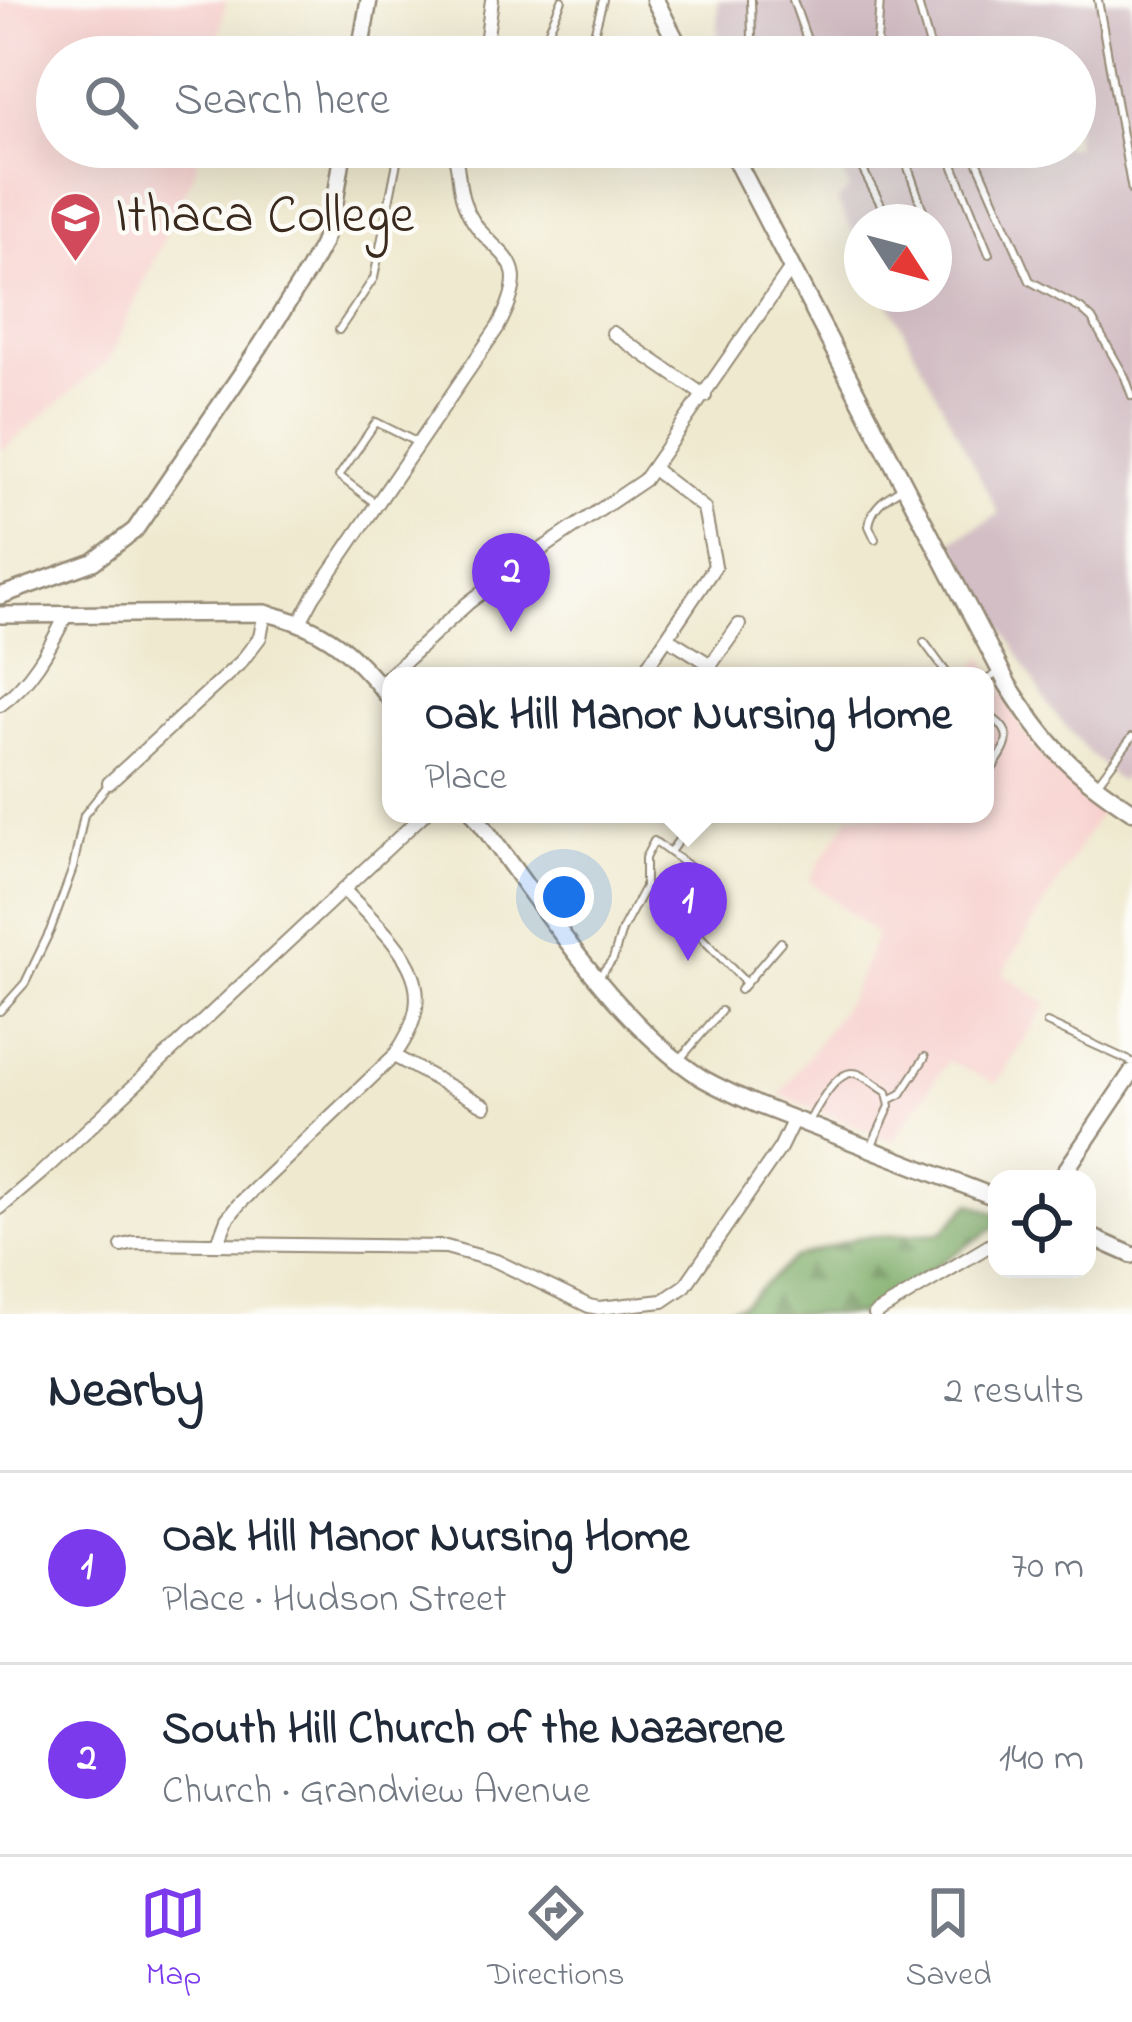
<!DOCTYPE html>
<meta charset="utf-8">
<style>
body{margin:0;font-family:"Indie Flower",sans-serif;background:#f2f2f3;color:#1f2937}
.controls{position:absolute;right:36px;bottom:36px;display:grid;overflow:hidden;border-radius:24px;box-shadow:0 12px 48px #0002}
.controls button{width:108px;height:108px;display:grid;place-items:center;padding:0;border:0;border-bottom:3px solid #e0e1e3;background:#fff;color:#1f2937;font:60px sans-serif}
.compass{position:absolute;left:844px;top:204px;width:108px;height:108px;border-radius:50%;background:#fff;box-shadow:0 12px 48px #0002;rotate:126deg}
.you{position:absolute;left:564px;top:897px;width:42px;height:42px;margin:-30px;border:9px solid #fff;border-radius:50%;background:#1a73e8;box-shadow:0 0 0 18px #1a73e833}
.badge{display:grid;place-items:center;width:78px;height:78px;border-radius:50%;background:#7c3aed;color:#fff;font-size:39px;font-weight:700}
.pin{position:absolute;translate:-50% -99px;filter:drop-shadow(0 3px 6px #0008)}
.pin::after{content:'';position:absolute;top:63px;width:42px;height:36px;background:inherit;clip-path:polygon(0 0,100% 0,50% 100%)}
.popup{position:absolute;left:382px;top:667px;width:612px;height:156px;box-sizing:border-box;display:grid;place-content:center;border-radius:24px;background:#fff;filter:drop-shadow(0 3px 9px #0005);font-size:39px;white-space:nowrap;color:#747a83}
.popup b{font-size:45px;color:#1f2937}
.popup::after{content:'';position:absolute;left:50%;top:100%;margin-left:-24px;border:24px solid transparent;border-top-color:#fff}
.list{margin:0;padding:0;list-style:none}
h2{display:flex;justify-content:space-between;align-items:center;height:156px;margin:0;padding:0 48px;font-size:51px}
h2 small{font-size:39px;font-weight:400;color:#747a83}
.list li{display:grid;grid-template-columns:78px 1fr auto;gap:36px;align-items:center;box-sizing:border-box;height:192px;padding:0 48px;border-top:3px solid #e0e1e3}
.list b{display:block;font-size:45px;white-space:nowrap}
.list p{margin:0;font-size:39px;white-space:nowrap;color:#747a83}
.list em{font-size:39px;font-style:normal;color:#747a83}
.icon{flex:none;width:66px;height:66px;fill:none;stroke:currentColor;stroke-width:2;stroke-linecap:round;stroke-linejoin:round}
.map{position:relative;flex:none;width:1132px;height:1314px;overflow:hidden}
.search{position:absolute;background:#fff;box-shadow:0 12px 48px #0002;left:36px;right:36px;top:36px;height:132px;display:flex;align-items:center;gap:30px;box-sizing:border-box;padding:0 42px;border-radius:66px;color:#747a83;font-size:45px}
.sheet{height:540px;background:#fff}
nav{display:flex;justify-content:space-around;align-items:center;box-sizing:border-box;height:168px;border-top:3px solid #e0e1e3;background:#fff;font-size:33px;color:#747a83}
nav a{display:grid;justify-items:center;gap:6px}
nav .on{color:#7c3aed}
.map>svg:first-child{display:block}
.built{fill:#f7d0ce}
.industrial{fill:#d2bec4}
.forest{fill:url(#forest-firs);stroke:#5c6b42;stroke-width:3}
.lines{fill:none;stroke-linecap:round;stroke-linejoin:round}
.service-casing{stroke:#958a76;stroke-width:10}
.minor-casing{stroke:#958a76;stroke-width:16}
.tertiary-casing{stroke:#958a76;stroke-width:20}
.secondary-casing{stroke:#958a76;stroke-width:21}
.service{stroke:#fff;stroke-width:6}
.minor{stroke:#fff;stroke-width:12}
.tertiary{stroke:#fff;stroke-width:15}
.secondary{stroke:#fff;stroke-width:16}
.labels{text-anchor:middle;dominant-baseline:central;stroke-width:9;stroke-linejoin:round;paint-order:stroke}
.poi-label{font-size:54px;fill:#3b2a1e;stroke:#fdfcf7;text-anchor:start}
</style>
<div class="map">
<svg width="1132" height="1314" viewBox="0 0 1132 1314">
<defs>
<pattern id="forest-firs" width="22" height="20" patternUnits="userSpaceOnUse" patternTransform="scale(3)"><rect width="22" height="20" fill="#7dac67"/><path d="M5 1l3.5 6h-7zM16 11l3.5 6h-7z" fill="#688c54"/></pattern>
</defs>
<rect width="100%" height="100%" fill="#fdfcf7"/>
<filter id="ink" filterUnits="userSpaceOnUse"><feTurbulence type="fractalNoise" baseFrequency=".00833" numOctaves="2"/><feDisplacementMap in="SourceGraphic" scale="24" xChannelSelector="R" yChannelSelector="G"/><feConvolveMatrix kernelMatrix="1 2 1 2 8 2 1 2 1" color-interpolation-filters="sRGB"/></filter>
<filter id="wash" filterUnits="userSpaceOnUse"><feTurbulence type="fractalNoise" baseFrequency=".004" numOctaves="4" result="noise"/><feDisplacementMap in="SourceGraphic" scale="48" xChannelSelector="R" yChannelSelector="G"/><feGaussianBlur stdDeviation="2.7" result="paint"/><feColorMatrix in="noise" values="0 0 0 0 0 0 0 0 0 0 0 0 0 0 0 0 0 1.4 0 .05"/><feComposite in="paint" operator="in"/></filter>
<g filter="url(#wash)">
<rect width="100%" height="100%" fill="#efe9cf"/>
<g class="built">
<path d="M 0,0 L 226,0 L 216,57 L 57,57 L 57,147 L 200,147 L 196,168 L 109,360 L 0,452 Z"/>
<path d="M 983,656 L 1034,748 L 1105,805 L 1003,973 L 1047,1004 L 996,1084 L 948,1061 L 893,1141 L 780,1095 L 849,999 L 877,935 L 809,880 L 851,814 L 870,814 L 879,819 L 882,814 L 985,814 L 985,676 L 970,676 Z"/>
</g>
<path class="industrial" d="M 718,0 L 1132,0 L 1132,766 L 1120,782 L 1090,754 L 1050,708 L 952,541 L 999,514 L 885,294 L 934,294 L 934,222 L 862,222 L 862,250 L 837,201 L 849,189 L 834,147 L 1075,147 L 1075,57 L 801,57 L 797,50 L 793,57 L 718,57 Z"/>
<path class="forest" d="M 971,1203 L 997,1214 L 997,1226 L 862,1314 L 706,1314 L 741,1305 L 794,1258 L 859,1237 L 941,1233 Z"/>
</g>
<g filter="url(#ink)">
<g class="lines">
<defs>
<g id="service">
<path d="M 793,0 L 813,57"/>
<path d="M 917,0 L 933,57"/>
<path d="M 1098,0 L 1132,191"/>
<path d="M 537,57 L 562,0"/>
<path d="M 588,57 L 603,0"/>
<path d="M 748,57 L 752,38 L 751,0"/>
<path d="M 876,57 L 880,0"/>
<path d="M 851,147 L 890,222"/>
<path d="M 901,147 L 927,222"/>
<path d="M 946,147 L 989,254"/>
<path d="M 971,147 L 1030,281 L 1081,309 L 1092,319 L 1125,377 L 1132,396"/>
<path d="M 339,330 L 374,278 L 397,162 L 419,147"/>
<path d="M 375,503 L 339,476 L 376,422 L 416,442"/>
<path d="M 875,539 L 869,526 C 872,505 886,498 902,488"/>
<path d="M 924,642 L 949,676"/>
<path d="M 985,681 L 998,673"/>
<path d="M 985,714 C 1024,734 1002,751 985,780"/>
<path d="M 1098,782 L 1132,737"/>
<path d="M 670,852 L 688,827"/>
<path d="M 645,887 L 645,858 L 654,841 L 713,884 L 720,903 L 700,927"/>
<path d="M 598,978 L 613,959 L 622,930 L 645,887 L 700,927 L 700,936 L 746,983"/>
<path d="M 740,990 L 781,942"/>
<path d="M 0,1011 L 25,983 L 50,931 L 73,868 L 84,815 L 107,786"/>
<path d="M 1047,1023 L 1132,1062"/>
<path d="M 681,1058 L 721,1011"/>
<path d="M 889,1100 L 901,1094 L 925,1057"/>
<path d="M 808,1123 C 816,1109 835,1072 853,1073 C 863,1073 878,1087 887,1092 L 890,1106 L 872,1145"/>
</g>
<g id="minor">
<path d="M 484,57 L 492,0"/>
<path d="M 613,333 L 705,396"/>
<path d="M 300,622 L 314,596 L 498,327 C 541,246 486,262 464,203 C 457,185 460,165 452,147"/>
<path d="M 668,638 L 711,665"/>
<path d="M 641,676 L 715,566 L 704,508 L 653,469"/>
<path d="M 703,676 L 739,625"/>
<path d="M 379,685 L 468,603 L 517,566 L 644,480 L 792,267"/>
<path d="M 0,705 C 30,684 50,648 66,615"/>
<path d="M 109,783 L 241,662 L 260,637 L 265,613"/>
<path d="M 394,1056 L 485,1106"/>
<path d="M 0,1208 L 41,1173 L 424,814"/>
<path d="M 218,1243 L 227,1219 L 239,1204 L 394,1056 C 449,981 394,943 344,890"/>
<path d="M 122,1246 L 135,1243 L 446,1247 L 496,1261 L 589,1306 L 599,1308 L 663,1301 L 685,1286 L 780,1148 L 794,1119"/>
<path d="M 875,1314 L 997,1241"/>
</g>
<g id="tertiary">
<path d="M 359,57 L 369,0"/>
<path d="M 0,596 L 93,562 L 135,530 L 261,345 L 309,269 L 322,245 L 334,208 L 344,147"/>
<path d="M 0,615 L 265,613 C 325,626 354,653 391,700"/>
<path d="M 474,814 C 537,898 614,1022 702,1078 C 721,1089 740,1097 760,1106 L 997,1198"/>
<path d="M 1060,1179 L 1132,1072"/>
<path d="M 1087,1235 L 1132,1255"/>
</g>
<g id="secondary">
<path d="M 655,0 L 684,57"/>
<path d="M 729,147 L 1008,685 C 1047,746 1071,771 1132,811"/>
</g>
</defs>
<use href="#service" class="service-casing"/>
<use href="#minor" class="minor-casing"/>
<use href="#tertiary" class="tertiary-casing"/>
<use href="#secondary" class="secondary-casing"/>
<use href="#service" class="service"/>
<use href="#minor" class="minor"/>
<use href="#tertiary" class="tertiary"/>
<use href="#secondary" class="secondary"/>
</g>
</g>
<defs>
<symbol id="university-pin" viewBox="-11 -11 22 30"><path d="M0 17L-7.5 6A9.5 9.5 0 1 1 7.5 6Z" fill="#d1495b" stroke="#fdfcf7"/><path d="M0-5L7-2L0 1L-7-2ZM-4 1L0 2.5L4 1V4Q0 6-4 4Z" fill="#fff"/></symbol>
</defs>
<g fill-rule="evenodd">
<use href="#university-pin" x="46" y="188" width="59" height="81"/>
</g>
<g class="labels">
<g class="poi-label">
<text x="115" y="218">Ithaca College</text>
</g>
</g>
</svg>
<div class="controls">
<button><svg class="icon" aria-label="locate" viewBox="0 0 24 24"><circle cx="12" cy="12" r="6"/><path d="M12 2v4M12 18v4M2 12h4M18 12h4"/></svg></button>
</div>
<svg class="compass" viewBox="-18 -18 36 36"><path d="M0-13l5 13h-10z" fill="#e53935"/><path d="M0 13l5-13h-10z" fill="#747a83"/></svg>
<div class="you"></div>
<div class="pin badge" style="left:688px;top:961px">1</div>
<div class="popup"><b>Oak Hill Manor Nursing Home</b>Place</div>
<div class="pin badge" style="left:511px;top:632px">2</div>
<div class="search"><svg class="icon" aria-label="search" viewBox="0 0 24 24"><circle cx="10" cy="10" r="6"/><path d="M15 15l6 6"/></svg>Search here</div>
</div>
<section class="sheet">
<h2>Nearby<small>2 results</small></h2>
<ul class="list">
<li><span class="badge">1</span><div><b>Oak Hill Manor Nursing Home</b><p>Place · Hudson Street</p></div><em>70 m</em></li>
<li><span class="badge">2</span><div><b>South Hill Church of the Nazarene</b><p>Church · Grandview Avenue</p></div><em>140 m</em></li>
</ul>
</section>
<nav>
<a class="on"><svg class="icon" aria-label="map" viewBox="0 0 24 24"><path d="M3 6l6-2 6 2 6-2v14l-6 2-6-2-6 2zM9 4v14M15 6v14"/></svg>Map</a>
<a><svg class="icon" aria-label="directions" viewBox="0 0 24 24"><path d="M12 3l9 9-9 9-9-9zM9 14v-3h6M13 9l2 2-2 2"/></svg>Directions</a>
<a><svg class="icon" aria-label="saved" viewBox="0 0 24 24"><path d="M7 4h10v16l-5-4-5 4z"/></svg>Saved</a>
</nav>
